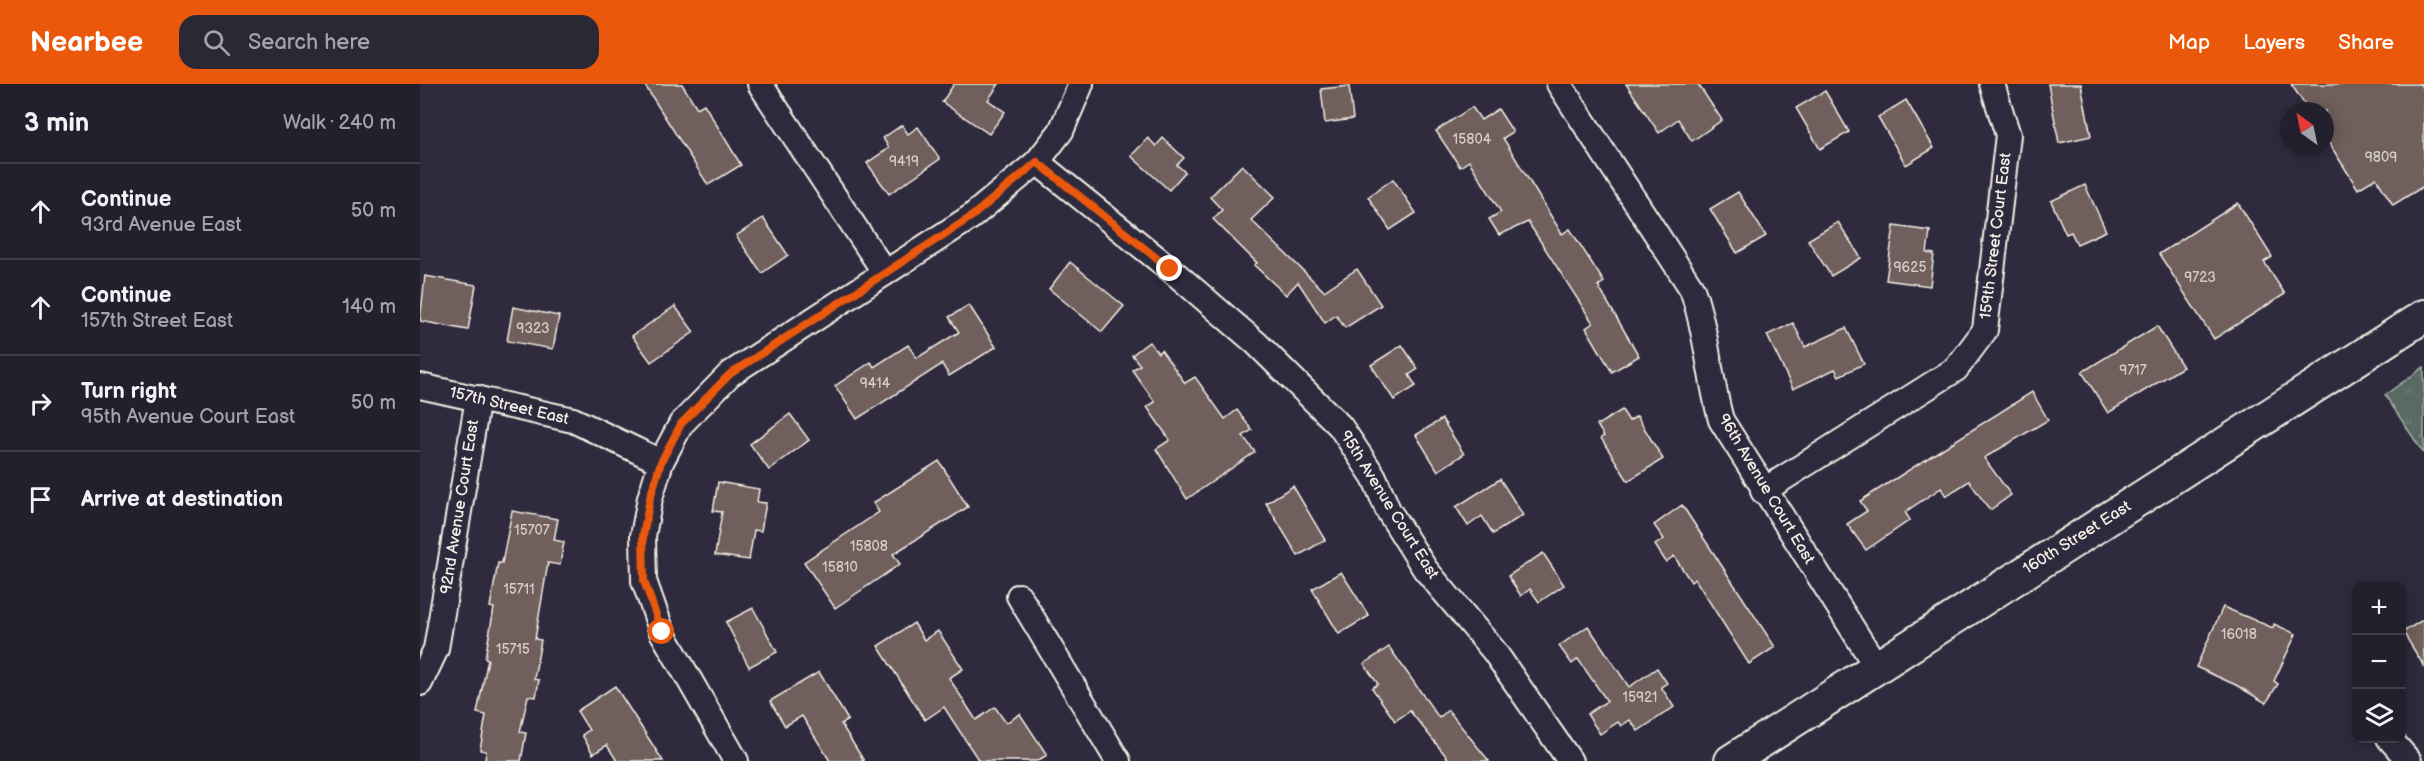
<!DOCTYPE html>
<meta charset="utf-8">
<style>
body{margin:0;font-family:"Balsamiq Sans",sans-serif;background:#2b2836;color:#f1f3f6}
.controls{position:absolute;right:18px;bottom:18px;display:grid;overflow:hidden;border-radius:12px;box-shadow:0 3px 15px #0003}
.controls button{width:54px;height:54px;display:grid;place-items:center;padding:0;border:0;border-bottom:2px solid #403e4a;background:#23202e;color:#f1f3f6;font:30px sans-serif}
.compass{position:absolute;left:1860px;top:18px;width:54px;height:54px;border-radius:50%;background:#23202e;box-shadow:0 3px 15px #0003;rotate:327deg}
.stop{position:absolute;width:18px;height:18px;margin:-14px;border:4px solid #ea580c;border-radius:50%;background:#fff}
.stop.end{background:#ea580c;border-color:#fff;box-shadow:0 2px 6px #0008}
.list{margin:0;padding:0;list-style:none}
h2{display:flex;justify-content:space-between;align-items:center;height:78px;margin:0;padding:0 24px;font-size:26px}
h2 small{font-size:20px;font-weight:400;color:#a3a3aa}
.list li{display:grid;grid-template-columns:39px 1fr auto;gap:18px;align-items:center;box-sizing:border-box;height:96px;padding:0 24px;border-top:2px solid #403e4a}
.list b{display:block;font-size:22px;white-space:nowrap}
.list p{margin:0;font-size:20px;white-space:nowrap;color:#a3a3aa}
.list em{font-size:20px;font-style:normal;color:#a3a3aa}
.icon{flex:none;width:33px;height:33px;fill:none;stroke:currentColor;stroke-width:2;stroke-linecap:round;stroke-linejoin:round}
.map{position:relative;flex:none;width:2004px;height:677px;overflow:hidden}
header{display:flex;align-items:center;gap:36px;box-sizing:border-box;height:84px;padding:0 30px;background:#ea580c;color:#fff}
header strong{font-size:28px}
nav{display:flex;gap:33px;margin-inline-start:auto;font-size:21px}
.search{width:420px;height:54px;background:#2b2836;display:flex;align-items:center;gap:15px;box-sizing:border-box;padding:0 21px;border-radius:18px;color:#a3a3aa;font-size:22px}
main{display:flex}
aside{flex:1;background:#23202e}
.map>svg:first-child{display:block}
.grass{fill:url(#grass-tufts);stroke:#a6aea5;stroke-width:1.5}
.building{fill:#6f5e5c;stroke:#f4f1e8;stroke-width:1.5}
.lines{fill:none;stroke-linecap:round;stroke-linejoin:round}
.minor-casing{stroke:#f4f1e8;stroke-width:28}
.major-casing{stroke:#f4f1e8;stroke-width:36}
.minor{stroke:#2f2a3d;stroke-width:24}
.major{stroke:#2f2a3d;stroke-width:32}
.route{stroke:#ea580c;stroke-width:8}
.labels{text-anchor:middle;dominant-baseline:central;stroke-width:5;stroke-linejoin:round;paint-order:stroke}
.number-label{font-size:14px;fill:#d3ccc5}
.street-label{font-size:16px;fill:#f4f1e8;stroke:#2f2a3d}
</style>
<header>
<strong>Nearbee</strong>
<div class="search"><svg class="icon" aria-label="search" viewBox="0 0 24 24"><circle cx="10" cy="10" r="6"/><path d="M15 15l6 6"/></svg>Search here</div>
<nav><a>Map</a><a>Layers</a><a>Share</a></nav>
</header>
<main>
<aside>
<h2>3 min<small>Walk · 240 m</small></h2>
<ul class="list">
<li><svg class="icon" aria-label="ahead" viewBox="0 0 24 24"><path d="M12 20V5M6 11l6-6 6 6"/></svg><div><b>Continue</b><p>93rd Avenue East</p></div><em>50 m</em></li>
<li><svg class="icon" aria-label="ahead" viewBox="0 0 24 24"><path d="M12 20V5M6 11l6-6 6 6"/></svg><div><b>Continue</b><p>157th Street East</p></div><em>140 m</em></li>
<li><svg class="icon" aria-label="right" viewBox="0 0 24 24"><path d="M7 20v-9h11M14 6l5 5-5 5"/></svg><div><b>Turn right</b><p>95th Avenue Court East</p></div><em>50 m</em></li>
<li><svg class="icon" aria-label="arrive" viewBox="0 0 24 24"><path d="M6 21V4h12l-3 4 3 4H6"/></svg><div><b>Arrive at destination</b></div></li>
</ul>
</aside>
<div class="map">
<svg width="2004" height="677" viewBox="0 0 2004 677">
<defs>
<pattern id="grass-tufts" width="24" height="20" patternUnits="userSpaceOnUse" patternTransform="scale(1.5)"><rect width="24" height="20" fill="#586a62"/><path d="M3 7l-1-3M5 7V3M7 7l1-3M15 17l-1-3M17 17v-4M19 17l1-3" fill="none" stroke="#718078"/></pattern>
</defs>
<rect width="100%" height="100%" fill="#2f2a3d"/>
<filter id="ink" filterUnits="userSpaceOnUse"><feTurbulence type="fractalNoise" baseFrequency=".0167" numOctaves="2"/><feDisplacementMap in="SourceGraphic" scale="12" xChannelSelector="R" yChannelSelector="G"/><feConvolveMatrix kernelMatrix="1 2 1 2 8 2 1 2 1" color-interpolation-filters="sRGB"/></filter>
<g filter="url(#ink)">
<path class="grass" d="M 2004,283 L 2004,370 L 1965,311 Z"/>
<g class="building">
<path d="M 224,0 L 262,0 L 277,24 L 284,20 L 321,81 L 288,101 Z"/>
<path d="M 534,0 L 579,0 L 568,16 L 585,28 L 569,50 L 522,18 Z"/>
<path d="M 1206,0 L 1278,0 L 1302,36 L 1272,57 L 1258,35 L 1239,49 Z"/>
<path d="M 1628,0 L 1661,0 L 1671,52 L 1639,59 Z"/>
<path d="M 1871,0 L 2000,0 L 2004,6 L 2004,102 L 1973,121 L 1956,94 L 1938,105 L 1905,53 L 1905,27 L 1889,27 Z"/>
<path d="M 929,2 L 933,35 L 905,39 L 901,5 Z"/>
<path d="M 1405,7 L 1429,48 L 1400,65 L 1376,24 Z"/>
<path d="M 1486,16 L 1514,64 L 1486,81 L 1458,33 Z"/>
<path d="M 1052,23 L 1061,36 L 1078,25 L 1093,48 L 1083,54 L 1142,150 L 1150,145 L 1184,198 L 1178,202 L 1219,272 L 1192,288 L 1166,244 L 1173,239 L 1108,138 L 1079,151 L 1069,135 L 1081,128 L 1049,77 L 1040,83 L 1016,47 Z"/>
<path d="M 482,41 L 488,50 L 498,43 L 520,75 L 469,110 L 447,79 L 469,64 L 463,54 Z"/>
<path d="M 728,54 L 736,62 L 743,54 L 764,74 L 757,81 L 765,88 L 749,106 L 711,72 Z"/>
<path d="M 822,81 L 855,113 L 831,136 L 904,207 L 937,185 L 961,221 L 925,244 L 916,231 L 905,239 L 878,198 L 866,211 L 834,181 L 837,179 L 793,135 L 802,126 L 790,113 Z"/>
<path d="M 973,95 L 996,129 L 970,146 L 948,113 Z"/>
<path d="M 1665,101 L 1686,147 L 1657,160 L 1651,148 L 1646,150 L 1631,117 Z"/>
<path d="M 1318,108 L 1346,152 L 1317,169 L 1290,125 Z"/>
<path d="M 1818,119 L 1852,173 L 1844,178 L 1865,210 L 1794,255 L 1739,170 Z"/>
<path d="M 343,134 L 368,171 L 342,189 L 316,152 Z"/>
<path d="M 1418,138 L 1441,174 L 1411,192 L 1388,156 Z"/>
<path d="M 1474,142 L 1510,147 L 1507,169 L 1514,170 L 1510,202 L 1466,196 Z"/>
<path d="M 650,178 L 704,222 L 682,248 L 629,205 Z"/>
<path d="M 5,192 L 56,201 L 48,246 L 0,237 Z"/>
<path d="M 549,221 L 576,263 L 529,292 L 522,280 L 437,335 L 415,302 L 451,278 L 454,283 L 488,261 L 497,274 L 539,248 L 529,233 Z"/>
<path d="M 255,222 L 274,248 L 231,278 L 212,252 Z"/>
<path d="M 93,223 L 139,232 L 133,265 L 87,257 Z"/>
<path d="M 1373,239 L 1385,263 L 1426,244 L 1444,280 L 1419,292 L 1415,285 L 1373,305 L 1347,251 Z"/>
<path d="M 1737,242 L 1763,283 L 1688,329 L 1662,288 Z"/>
<path d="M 729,258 L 738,269 L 741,266 L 765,299 L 775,293 L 805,335 L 817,326 L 832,346 L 823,352 L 835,368 L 767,415 L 736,365 L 750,356 L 727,323 L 735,318 L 712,286 L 720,281 L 712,271 Z"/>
<path d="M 982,261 L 998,285 L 989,291 L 996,302 L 974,316 L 951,281 Z"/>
<path d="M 1612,308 L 1628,336 L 1564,374 L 1591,411 L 1570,426 L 1549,397 L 1526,412 L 1521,404 L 1485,428 L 1490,436 L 1446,466 L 1427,440 L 1447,427 L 1440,417 Z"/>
<path d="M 1202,326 L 1209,337 L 1217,332 L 1243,375 L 1208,397 L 1181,354 L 1184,352 L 1177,341 Z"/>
<path d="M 370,330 L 389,356 L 349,386 L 330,360 Z"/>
<path d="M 1022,335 L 1044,370 L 1018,387 L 996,351 Z"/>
<path d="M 519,377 L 548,423 L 473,470 L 480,480 L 415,524 L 384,478 L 459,428 L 453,419 Z"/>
<path d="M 1080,395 L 1103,431 L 1073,450 L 1062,432 L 1048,442 L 1036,423 Z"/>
<path d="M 298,398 L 339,405 L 337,418 L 346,419 L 341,447 L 334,446 L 329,476 L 295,471 L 302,428 L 293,427 Z"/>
<path d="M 873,402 L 905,456 L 878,472 L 846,419 Z"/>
<path d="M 1262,421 L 1355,563 L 1329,580 L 1275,495 L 1271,498 L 1254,472 L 1246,478 L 1235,461 L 1244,455 L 1234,441 Z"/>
<path d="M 92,427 L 138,435 L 134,456 L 144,458 L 140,481 L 128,479 L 115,555 L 121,556 L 114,595 L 119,596 L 116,613 L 108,612 L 100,648 L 106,649 L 101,677 L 65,677 L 66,667 L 60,666 L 66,631 L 57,629 L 68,575 L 65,574 L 74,524 L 70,523 L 78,479 L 82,479 Z"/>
<path d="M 1123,469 L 1144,501 L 1119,518 L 1110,505 L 1101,512 L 1088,492 Z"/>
<path d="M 921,488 L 949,532 L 919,550 L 892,505 Z"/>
<path d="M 1803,523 L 1853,544 L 1854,540 L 1876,550 L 1854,597 L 1858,600 L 1846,619 L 1816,601 L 1776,583 Z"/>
<path d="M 333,524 L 357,568 L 329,583 L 306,538 Z"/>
<path d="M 2004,535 L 2004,582 L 1983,548 Z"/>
<path d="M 494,539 L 504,556 L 518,547 L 543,585 L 529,594 L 556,636 L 575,623 L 586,639 L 600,630 L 627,671 L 617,677 L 559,677 L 524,623 L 505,636 L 458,562 Z"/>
<path d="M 1168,542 L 1209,603 L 1237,584 L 1247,599 L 1241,603 L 1254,623 L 1218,647 L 1210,636 L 1201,642 L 1198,638 L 1180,650 L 1167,630 L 1187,617 L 1158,575 L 1152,580 L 1139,562 Z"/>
<path d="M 969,563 L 1019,634 L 1028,626 L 1069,677 L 1030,677 L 990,627 L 975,637 L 952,604 L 958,600 L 944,580 Z"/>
<path d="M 399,588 L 428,636 L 421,640 L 444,677 L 410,677 L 382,632 L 365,642 L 350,617 Z"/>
<path d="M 195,602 L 243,677 L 197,677 L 187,661 L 173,670 L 162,651 L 169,646 L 157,627 Z"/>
</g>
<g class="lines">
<defs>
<g id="minor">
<path d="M 340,0 L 465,189"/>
<path d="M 1139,0 L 1272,205 C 1287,248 1289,292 1301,336 L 1456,582"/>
<path d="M 617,78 L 750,185 L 836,259 L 920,342 L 954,393 L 968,426 L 1005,485 L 1074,567 L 1150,677"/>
<path d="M 0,302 L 153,336 L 241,378"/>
<path d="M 1343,407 L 1536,285 L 1565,246 L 1588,51 L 1572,0"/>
<path d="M 599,512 L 698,677"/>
<path d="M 0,599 L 16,565 L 58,314"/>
<path d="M 1969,654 L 1989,677"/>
<path d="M 316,677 L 242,548 L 224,497 L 223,452 L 230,414 L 241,378 L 261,340 L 310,290 L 551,133 L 617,78 L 641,47 L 661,0"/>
</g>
<path id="major" d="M 1311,677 L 2004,232"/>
</defs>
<use href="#minor" class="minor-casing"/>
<use href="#major" class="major-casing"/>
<use href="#minor" class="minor"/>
<use href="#major" class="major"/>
</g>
</g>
<g class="lines" filter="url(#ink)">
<path class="route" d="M 242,548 L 224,497 L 223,452 L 230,414 L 241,378 L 261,340 L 310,290 L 551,133 L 617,78 L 750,185"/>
</g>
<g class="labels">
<g class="number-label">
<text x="1052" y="55">15804</text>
<text x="1961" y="73">9809</text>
<text x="484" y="77">9419</text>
<text x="1490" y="183">9625</text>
<text x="1780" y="193">9723</text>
<text x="113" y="244">9323</text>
<text x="1713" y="286">9717</text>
<text x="455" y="299">9414</text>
<text x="112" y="446">15707</text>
<text x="449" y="462">15808</text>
<text x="420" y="483">15810</text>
<text x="99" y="505">15711</text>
<text x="1819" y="550">16018</text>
<text x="93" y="565">15715</text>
<text x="1220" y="613">15921</text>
</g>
<g class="street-label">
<text transform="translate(1576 152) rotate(-83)">159th Street Court East</text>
<text transform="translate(89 322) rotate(13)">157th Street East</text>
<text transform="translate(1346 405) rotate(59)">96th Avenue Court East</text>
<text transform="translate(969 421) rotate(58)">95th Avenue Court East</text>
<text transform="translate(40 423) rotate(-81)">92nd Avenue Court East</text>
<text transform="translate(1657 454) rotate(-32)">160th Street East</text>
</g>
</g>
</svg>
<div class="controls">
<button>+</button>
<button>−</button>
<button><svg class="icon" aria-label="layers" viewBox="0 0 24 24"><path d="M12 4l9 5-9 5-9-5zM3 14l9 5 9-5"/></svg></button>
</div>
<svg class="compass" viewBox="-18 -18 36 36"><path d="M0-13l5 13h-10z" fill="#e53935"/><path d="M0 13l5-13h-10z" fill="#a3a3aa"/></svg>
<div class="stop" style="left:242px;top:548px"></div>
<div class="stop end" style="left:750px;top:185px"></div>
</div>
</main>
